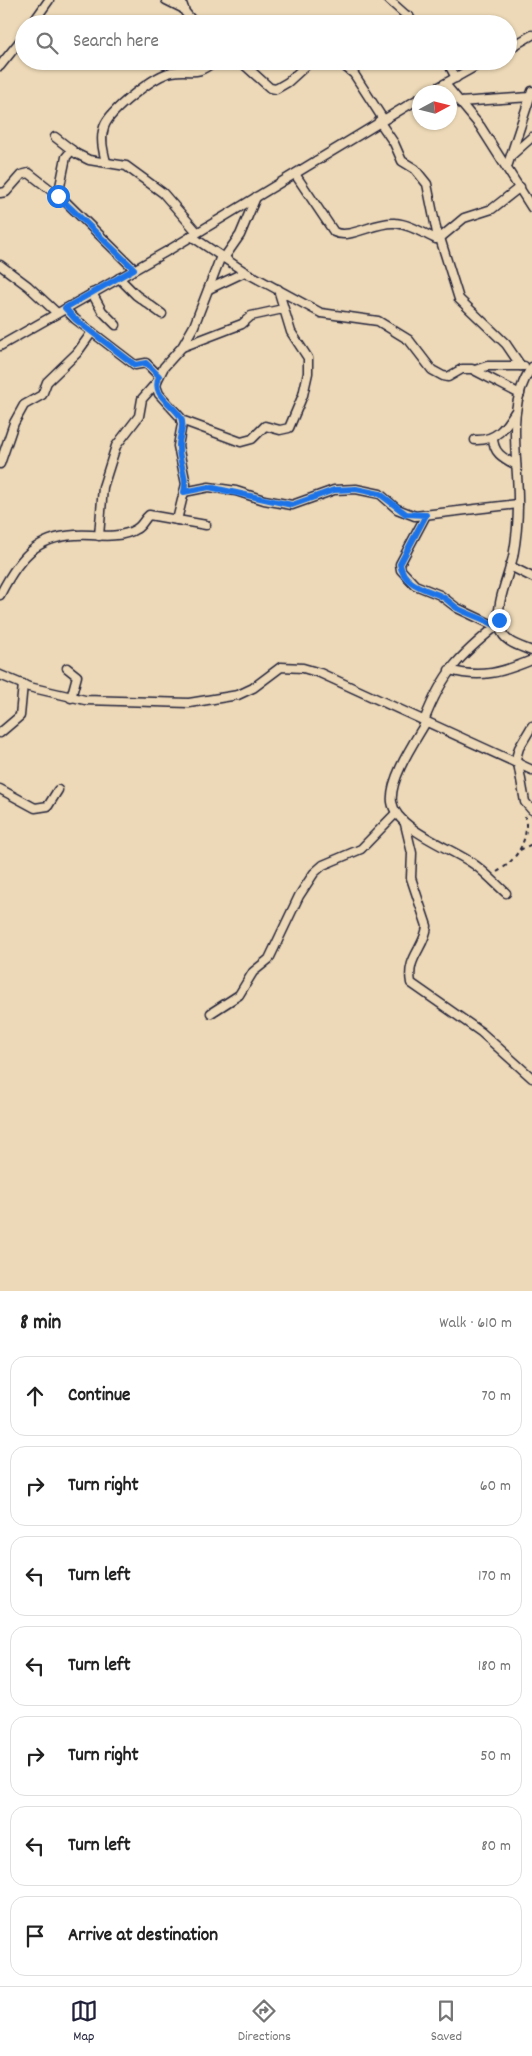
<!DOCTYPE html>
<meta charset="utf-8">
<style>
body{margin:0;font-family:Dekko,sans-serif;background:#f6f6f6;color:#222}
.compass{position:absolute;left:412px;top:85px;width:45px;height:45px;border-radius:50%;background:#fff;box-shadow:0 1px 4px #0004;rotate:83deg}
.stop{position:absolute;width:15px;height:15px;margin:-11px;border:4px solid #1a73e8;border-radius:50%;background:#fff}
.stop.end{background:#1a73e8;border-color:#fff;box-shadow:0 1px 5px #0008}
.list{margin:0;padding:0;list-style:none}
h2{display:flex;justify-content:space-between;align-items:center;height:65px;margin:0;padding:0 20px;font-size:21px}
h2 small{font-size:16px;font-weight:400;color:#767676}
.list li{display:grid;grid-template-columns:32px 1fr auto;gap:15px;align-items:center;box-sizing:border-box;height:80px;margin:0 10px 10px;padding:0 10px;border:1px solid #e0e0e0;border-radius:15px}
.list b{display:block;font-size:19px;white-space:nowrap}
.list em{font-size:16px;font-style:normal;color:#767676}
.icon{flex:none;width:28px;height:28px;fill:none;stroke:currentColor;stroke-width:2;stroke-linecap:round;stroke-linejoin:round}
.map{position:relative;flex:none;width:532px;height:1291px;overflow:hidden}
.search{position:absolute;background:#fff;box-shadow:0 1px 4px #0004;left:15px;right:15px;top:15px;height:55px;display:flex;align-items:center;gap:12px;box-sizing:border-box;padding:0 18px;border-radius:28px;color:#767676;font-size:19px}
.sheet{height:695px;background:#fff}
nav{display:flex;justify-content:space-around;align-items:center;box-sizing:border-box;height:70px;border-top:1px solid #e0e0e0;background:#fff;font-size:14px;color:#767676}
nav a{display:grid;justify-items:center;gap:2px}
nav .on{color:#22223b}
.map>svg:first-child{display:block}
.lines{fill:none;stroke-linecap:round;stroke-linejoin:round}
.street-casing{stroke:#22223b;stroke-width:11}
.path{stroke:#22223b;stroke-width:2;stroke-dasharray:4 4;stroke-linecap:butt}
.street{stroke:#edd9b7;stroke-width:8}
.route{stroke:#1a73e8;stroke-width:6}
</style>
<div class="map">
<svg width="532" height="1291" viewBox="0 0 532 1291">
<rect width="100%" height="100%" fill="#edd9b7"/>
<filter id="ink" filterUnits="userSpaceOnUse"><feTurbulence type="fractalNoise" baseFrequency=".02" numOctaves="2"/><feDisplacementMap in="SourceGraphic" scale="10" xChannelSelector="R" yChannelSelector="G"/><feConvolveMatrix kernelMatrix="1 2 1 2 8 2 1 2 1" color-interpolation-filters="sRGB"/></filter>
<g filter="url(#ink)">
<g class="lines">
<defs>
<g id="street">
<path d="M 166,0 L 184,9"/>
<path d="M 181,0 L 185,12 L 195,24"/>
<path d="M 389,0 L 416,24"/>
<path d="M 32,24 L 49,0"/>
<path d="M 399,24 L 409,16"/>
<path d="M 508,49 L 532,35"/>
<path d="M 240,61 L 270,88 L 276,89 L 288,82 L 311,61"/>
<path d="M 338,61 L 354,74 L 383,119"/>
<path d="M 447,61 L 456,78"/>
<path d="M 0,66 L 24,36"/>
<path d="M 347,68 L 363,61"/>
<path d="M 445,84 L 480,126 L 532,208"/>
<path d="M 430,92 L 485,61"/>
<path d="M 460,102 L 530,97"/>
<path d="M 379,121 L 394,143 L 402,161 L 415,169 L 427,184 L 438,238"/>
<path d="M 55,137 L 77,154 L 89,160 L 126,166 L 163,193 L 197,232"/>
<path d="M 513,154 L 532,137"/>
<path d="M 106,162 C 103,150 100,139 104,127 C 109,111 155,75 172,72 C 194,68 193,78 215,61"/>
<path d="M 507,167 L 532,91"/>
<path d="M 295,174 L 334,232 C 350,240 375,221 395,223 C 409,224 423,233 436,239 L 440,238 L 464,218 L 492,209 L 520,187"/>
<path d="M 0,193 L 6,192 L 21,175 L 29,173 L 66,202 L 134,269"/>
<path d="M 58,196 L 66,157 L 72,150"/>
<path d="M 191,236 L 245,272 L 321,313 L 378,321 L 409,340 L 432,370 L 443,376 L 448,377 L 462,369 L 472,369 L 520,394"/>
<path d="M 440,238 L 459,299 L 506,344 L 521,366"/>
<path d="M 224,258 L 240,235 L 256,197"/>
<path d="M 0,265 L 28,286 L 57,313"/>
<path d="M 119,278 L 136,295 L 162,314"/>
<path d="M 209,289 L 245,272"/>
<path d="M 92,293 L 102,311 L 116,325"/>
<path d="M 65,309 L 75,319 L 135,365 L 146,363 L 159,376"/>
<path d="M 0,346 L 169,250 L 420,98"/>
<path d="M 182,347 L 242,324 L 251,316 L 283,309"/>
<path d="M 532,367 C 504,406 519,461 518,504 C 518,521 516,541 513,557 C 508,577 494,608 500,628 C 504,643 520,646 532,651"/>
<path d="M 475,370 L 487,366 L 524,366"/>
<path d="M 181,420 L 241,442 L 252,439 L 265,426 L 280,430 L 289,428 L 303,395 L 308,373 L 308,358 L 291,332 L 278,289"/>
<path d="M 493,437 C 493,453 503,458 516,465"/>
<path d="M 475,440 C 496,441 505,428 515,412"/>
<path d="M 0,464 L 14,423 L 24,405 L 42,395 L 47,382 L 77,353 L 92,332"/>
<path d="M 184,492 L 209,487 L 236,491 L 264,500 L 292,505 L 334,490 L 356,489 L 380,494 L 397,509 L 415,516 L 518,504"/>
<path d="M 426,515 L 400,564 L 401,570 L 415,585 L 440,595 L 457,608 L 495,626"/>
<path d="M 177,520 L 186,484 L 178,446 L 182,424 L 181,418 L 159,394 L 156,386 L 158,379 L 164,367 L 182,347 L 194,326 L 221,256"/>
<path d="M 99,536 L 103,487 L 116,446 L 139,416 L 142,399 L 157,382"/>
<path d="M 510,566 L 532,577"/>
<path d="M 0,595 C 21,553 41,532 91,535 C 105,536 124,537 136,529 C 142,526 144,519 149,515 L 206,525"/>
<path d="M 67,668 L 77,676 L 71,698"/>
<path d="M 449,670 C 482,679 503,672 532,660"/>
<path d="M 0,675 L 29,687 L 85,700 L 189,703 L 238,695 L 253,688 L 281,667 L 303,668 L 320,673 L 532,770"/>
<path d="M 424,721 C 443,672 459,656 499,624"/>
<path d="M 426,722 C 415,741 389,779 392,802 C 396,830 454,849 475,865 C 486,873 496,884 506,893"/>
<path d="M 0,733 L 20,716 L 23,684"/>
<path d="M 515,762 L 519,748 L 532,726"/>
<path d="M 518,763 L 525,802 L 532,810"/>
<path d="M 0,789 L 35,808 L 48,806 L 58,790"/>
<path d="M 405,824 L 412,853 L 411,878 L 427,926 C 425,948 406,957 411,983 L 481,1032 L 532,1078"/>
<path d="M 211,1013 L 239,995 L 253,972 L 269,959 L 299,896 L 314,873 L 323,865 L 361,849 L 396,813"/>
</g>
</defs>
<use href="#street" class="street-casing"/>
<g class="path">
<path d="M 520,850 L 532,844"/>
<path d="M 497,872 C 516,861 530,840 525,816"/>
</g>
<use href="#street" class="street"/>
</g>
</g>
<g class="lines" filter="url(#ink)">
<path class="route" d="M 58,196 L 134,269 L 65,308 L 75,319 L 135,365 L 146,363 L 159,376 C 151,397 172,402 181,418 C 185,426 179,437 179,445 C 178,462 188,476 184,492 L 209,487 L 292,505 L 334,490 L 356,489 L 380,494 L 406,514 L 426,515 L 400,564 C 403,585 426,589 441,596 C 447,599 451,604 457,608 C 469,615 484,618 496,626 L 499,624 L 499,620"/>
</g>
</svg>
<svg class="compass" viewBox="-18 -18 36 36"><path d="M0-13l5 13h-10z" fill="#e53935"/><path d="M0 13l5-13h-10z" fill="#767676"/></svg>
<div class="stop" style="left:58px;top:196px"></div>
<div class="stop end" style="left:499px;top:620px"></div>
<div class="search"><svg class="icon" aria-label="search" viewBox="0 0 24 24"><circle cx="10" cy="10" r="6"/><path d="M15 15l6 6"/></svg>Search here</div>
</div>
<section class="sheet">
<h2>8 min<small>Walk · 610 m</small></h2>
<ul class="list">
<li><svg class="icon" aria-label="ahead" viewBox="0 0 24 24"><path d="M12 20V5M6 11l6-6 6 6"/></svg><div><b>Continue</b></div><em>70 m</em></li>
<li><svg class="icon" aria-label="right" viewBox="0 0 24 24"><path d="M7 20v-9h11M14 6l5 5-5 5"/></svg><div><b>Turn right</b></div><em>60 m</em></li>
<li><svg class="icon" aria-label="left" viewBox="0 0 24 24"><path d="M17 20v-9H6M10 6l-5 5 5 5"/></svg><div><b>Turn left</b></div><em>170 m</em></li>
<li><svg class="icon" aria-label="left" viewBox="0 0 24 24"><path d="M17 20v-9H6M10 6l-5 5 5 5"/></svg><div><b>Turn left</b></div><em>180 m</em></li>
<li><svg class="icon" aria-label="right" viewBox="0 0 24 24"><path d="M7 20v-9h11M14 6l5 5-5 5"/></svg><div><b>Turn right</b></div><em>50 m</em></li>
<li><svg class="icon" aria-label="left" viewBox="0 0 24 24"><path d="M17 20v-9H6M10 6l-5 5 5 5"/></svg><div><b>Turn left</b></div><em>80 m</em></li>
<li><svg class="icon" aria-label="arrive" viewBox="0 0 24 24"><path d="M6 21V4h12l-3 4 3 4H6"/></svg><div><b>Arrive at destination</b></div></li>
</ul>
</section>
<nav>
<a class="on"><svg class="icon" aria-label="map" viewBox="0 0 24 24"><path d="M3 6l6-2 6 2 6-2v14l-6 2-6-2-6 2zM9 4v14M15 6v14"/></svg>Map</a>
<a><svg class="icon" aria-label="directions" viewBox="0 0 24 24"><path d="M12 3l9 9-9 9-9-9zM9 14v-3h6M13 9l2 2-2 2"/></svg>Directions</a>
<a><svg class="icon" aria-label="saved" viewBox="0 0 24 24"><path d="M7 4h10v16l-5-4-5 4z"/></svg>Saved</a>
</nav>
